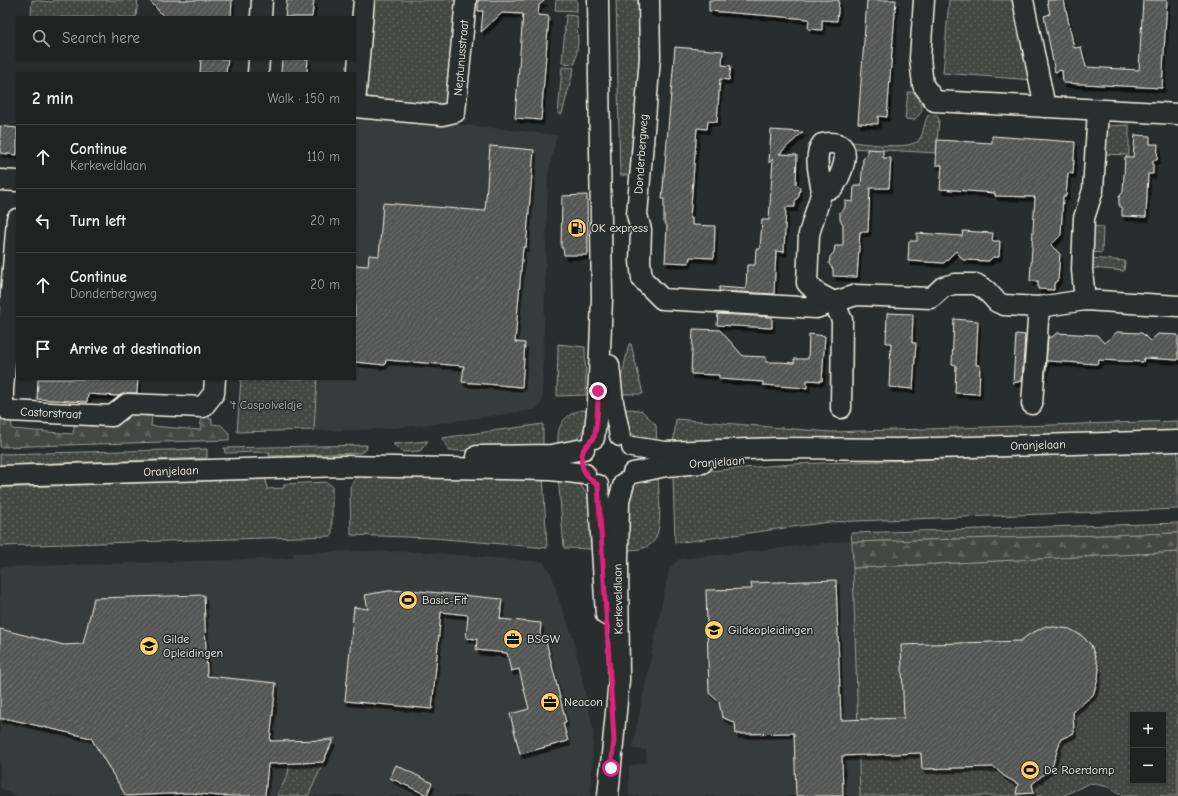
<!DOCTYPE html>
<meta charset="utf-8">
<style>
body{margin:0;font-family:"Comic Neue",sans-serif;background:#2d2f2f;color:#f1f3f6}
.controls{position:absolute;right:12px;bottom:12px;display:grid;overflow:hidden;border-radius:0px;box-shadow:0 1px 3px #0004}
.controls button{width:36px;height:36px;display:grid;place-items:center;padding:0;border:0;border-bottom:1px solid #3d3f40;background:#202222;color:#f1f3f6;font:20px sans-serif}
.stop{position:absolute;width:12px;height:12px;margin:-9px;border:3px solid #db2777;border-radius:50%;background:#fff}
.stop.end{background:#db2777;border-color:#fff;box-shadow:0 1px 4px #0008}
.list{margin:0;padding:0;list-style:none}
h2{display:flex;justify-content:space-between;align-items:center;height:52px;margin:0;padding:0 16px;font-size:17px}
h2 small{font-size:13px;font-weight:400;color:#a2a4a5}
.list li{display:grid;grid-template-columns:26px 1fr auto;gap:12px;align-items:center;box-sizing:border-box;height:64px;padding:0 16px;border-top:1px solid #3d3f40}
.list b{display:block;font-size:15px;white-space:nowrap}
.list p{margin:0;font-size:13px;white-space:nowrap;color:#a2a4a5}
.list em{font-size:13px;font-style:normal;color:#a2a4a5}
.icon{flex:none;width:22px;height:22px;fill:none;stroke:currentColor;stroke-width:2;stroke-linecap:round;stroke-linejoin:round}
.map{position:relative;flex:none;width:1178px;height:796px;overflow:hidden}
.search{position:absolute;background:#202222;box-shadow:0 1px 3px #0004;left:16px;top:16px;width:340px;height:44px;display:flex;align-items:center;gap:10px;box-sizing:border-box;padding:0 14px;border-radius:0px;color:#a2a4a5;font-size:15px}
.panel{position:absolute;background:#202222;box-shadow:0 1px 3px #0004;left:16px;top:72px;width:340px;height:308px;border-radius:0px}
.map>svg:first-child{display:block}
.built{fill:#373a3a}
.green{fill:url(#green-dots);stroke:#9c9c96;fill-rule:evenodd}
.forest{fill:url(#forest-firs);stroke:#9c9c96}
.building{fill:url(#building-hatch);stroke:#f4f1e8;filter:url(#shadow)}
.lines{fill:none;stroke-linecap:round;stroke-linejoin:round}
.minor-casing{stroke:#f4f1e8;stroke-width:23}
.minor{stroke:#2a2d2e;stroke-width:20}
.route{stroke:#db2777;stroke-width:5}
.labels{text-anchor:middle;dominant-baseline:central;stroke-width:3;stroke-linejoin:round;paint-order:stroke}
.street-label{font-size:12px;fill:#f4f1e8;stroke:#2a2d2e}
.poi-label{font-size:12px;fill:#f4f1e8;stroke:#2a2d2e;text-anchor:start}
.park-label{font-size:12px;fill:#b6b5af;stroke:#2a2d2e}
</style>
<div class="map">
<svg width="1178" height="796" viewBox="0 0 1178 796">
<defs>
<pattern id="green-dots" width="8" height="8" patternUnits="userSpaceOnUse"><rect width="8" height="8" fill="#444645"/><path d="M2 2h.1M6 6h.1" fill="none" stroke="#606160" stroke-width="1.8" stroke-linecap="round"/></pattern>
<pattern id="forest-firs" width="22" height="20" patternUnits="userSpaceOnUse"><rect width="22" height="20" fill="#444645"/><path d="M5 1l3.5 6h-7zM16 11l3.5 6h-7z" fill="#606160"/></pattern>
<pattern id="building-hatch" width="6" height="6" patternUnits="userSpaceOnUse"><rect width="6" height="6" fill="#555756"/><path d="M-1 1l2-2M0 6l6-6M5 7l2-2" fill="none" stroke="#6e706e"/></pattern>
<filter id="shadow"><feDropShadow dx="2.5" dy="4.5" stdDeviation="0" flood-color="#0009"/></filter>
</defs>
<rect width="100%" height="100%" fill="#2a2d2e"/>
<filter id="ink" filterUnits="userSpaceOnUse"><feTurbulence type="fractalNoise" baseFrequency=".025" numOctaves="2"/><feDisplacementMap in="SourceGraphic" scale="8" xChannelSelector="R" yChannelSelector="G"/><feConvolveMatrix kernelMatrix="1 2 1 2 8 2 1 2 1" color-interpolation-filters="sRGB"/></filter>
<g filter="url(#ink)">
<g class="built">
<path d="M 355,117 L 486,127 L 557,135 L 548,174 L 542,402 L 539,407 L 534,410 L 433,424 L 383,429 L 314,431 L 317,379 L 355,379 Z"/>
<path d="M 853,540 L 860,784 L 866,796 L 629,796 L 629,766 L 647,762 L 646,750 L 633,749 L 634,739 L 669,569 L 679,559 Z"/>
<path d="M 352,551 L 423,552 L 543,562 L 551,573 L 559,600 L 573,637 L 594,733 L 590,796 L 16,796 L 0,788 L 0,567 L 293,558 L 293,553 Z"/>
</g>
<g class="green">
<path d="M 32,0 L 51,2 L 56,0 L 138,0 L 136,17 L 31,17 Z"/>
<path d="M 373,0 L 459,0 L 447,105 L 369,99 L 366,93 Z"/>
<path d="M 556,0 L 577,0 L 577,11 L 555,10 Z"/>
<path d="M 616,0 L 640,0 L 641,38 L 633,175 L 620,175 Z"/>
<path d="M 949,0 L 1015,0 L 1032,80 L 943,73 Z"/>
<path d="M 566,15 L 577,16 L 578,43 L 575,64 L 562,63 Z"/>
<path d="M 562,67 L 574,68 L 562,114 L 558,114 Z"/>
<path d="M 908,92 L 913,92 C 922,105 927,108 914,120 L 905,119 Z"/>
<path d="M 929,114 L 937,115 L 939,120 L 936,153 L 851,148 L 849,145 L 851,142 C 866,143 909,151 919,140 C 925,132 923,122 929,114 Z"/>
<path d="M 1129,125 L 1129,155 L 1101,154 L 1104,126 Z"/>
<path d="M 1091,226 L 1103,227 L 1102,253 L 1090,252 Z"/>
<path d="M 1091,258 L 1125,261 L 1124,271 L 1092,268 Z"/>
<path d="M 558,344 L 585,347 L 586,395 L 557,396 Z"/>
<path d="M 629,344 L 631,344 L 643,394 L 621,394 L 619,388 Z"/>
<path d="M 241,379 L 317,379 L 314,430 L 237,432 Z"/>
<path d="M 632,409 L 642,411 L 656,425 L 657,445 C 632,437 629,435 621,410 Z"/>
<path d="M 581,410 L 589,411 L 584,429 L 576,440 L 558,444 C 557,425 563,416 581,410 Z"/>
<path d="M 676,419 L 830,432 L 1178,421 L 1178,432 L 673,446 Z"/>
<path d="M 543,424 L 543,448 L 449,451 L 442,438 Z"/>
<path d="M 428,441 L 420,451 L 403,452 L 393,444 Z"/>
<path d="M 367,445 L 366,450 L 360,453 L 269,456 L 270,452 L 225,453 L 224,448 Z"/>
<path d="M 207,449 L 207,458 L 0,465 L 0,454 Z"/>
<path d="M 1178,451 L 1178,509 L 829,522 L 675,543 L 673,474 L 792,464 Z"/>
<path d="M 658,474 C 658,491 665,533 651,544 C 644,550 633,550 624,550 L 623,516 L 632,489 L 640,479 Z"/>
<path d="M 543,475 L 547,548 L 434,538 L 351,535 L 350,487 L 357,476 Z"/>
<path d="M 558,475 L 579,483 L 591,500 L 594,549 L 564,548 Z"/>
<path d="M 266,478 L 267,489 L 284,488 L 284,484 L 326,482 L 332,486 L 332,536 L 0,546 L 0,488 Z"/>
<path d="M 1178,523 L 1178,533 L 852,542 L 851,533 Z"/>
<path d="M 1178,552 L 1178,796 L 1124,796 L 1109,787 L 1090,783 L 1062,796 L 860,796 L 853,568 ZM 1133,715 L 1163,715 L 1163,781 L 1133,781 Z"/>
<path d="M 335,738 L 308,796 L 277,796 L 288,774 L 290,754 L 302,743 Z"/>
</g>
<g class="forest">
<path d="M 202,412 L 210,413 L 209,419 L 212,419 L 212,424 L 221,425 L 229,433 L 229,440 L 0,447 L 1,418 L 11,418 L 12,429 L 73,434 L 76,417 L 81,415 L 126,418 L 128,413 L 152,415 L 151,426 L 200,430 Z"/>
<path d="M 1178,533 L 1178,552 L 853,568 L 852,542 Z"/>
</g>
<g class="building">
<path d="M 149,0 L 232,0 L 231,17 L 164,17 Z"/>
<path d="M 287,0 L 314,0 L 312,17 L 285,17 Z"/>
<path d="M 478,0 L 545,0 L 539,5 L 538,15 L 549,16 L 541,120 L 515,118 L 523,14 L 502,13 L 481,32 L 483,11 L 478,11 Z"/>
<path d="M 709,0 L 839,0 L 837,21 L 822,20 L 822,30 L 808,29 L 809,19 L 709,11 Z"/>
<path d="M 867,0 L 896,0 L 887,117 L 878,116 L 878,124 L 858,123 Z"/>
<path d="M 1047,0 L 1064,0 L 1074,48 L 1081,47 L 1086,67 L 1139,70 L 1143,0 L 1167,0 L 1162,88 L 1063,83 L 1062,70 L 1055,72 L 1044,16 L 1050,14 Z"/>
<path d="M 675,47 L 723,51 L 722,65 L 731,66 L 729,80 L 720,79 L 717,122 L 708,121 L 707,129 L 697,128 L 690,218 L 692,218 L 692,225 L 715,226 L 714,258 L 690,257 L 689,263 L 665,262 L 667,226 L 664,222 L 664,199 L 662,199 Z"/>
<path d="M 201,59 L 228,59 L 226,73 L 200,73 Z"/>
<path d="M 282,59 L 308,59 L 307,73 L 281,73 Z"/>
<path d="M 0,126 L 17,128 L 17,155 L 0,153 Z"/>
<path d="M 771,130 L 803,132 L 779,154 L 797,155 L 796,184 L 800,188 L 799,196 L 795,201 L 795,207 L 786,207 L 784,252 L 776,251 L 774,294 L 719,291 L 719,287 L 746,289 L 747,265 L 755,265 L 756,249 L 760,249 L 762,220 L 769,220 L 773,159 L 769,163 Z"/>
<path d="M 1135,135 L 1150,136 L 1150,144 L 1158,144 L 1157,160 L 1153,160 L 1153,174 L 1148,174 L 1146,217 L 1122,216 L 1122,209 L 1119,205 L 1119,197 L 1123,192 L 1125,157 L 1133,157 Z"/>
<path d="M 992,136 L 1075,142 L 1073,174 L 1068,173 L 1066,196 L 1063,196 L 1061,235 L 1051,245 L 1060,254 L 1058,280 L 1054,284 L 1054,290 L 1038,289 L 1038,281 L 1030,281 L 1035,197 L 995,196 L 995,193 L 940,189 L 942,165 L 936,165 L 937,140 L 992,143 Z"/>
<path d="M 490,146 L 534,150 L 526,247 L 523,247 L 515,342 L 525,343 L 522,387 L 462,382 L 464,366 L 386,360 L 385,365 L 355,362 L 355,265 L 368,266 L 369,255 L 379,256 L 383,203 L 485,211 Z"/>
<path d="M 867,149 L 883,150 L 883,158 L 891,158 L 889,188 L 870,188 L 868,232 L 860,232 L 857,277 L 833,276 L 833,269 L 829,264 L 830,257 L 834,252 L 835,246 L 843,246 L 843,224 L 840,220 L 840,212 L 845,208 L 845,201 L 853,202 L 854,186 L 861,186 L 863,159 L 867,155 Z"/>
<path d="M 587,195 L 588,255 L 564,255 L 563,248 L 561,248 L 562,196 Z"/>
<path d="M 963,231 L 993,233 L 992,241 L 1000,241 L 999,257 L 993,257 L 989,261 L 963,260 L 956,251 L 944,263 L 908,261 L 909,241 L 917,241 L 917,233 L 962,236 Z"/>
<path d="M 887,313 L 913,314 L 912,343 L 916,343 L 913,389 L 889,387 L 891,343 L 886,343 Z"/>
<path d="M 718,314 L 772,317 L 772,328 L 717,325 Z"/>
<path d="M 954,319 L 978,321 L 976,365 L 980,365 L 979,394 L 955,393 L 956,365 L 952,364 Z"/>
<path d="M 693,329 L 720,330 L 743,356 L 766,357 L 766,362 L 779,362 L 794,363 L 794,359 L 808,359 L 809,334 L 825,336 L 822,381 L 807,380 L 807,388 L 763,385 L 763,382 L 719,379 L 719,375 L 691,374 Z"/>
<path d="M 1117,332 L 1142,333 L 1150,341 L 1158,334 L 1178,335 L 1178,360 L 1144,358 L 1143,362 L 1099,360 L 1098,364 L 1047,361 L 1045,377 L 1048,337 L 1052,337 L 1057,333 L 1097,335 L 1104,343 Z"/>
<path d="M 1016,334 L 1025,335 L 1022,381 L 1013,383 Z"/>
<path d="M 38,379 L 138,379 L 137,393 L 127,393 L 118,396 L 88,394 L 87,402 L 37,399 Z"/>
<path d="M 836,580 L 841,720 L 904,718 L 901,645 L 1021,641 L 1028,635 L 1046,626 L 1070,629 L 1082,636 L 1091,645 L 1099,668 L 1098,679 L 1093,695 L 1073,711 L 1074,733 L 1061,739 L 1052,767 L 1032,784 L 1034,793 L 1016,794 L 1018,784 L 1004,776 L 994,767 L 922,769 L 921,753 L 842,756 L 843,796 L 796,796 L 794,733 L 736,734 L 735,723 L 722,717 L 719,702 L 709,693 L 706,590 L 752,589 L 751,583 Z"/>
<path d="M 409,590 L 502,599 L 500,619 L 541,623 L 540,637 L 545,637 L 566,722 L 563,723 L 568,741 L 520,754 L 510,714 L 529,709 L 519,669 L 511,671 L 507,653 L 476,650 L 477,639 L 466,638 L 468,615 L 441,612 L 432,709 L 345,701 L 354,607 L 368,609 L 365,595 L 388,591 Z"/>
<path d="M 204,595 L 207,676 L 276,683 L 270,741 L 333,740 L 323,762 L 268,764 L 265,796 L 219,796 L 190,793 L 126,796 L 91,738 L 9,719 L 0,719 L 0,629 L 64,645 L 83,644 L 94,598 Z"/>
<path d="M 396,765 L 432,783 L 427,795 L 390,778 Z"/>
</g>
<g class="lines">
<defs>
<g id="minor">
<path d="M 649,0 L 650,58 L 637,215 L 641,230 L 640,261 L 642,279 L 662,299 L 816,308 L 856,295 L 931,298 L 943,287 L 954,284 L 976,284 L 986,290 L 997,302 L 1004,305 L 1039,307 L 1085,300 L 1178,306"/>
<path d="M 924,0 L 920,58 L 923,85 L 935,101 L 1178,114"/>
<path d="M 1023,0 L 1045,107"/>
<path d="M 261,17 L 262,0"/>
<path d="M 258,73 L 259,59"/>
<path d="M 355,103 L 364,0"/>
<path d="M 355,107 L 442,115 L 455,112 L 466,0"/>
<path d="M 0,180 L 17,181"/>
<path d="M 822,191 C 820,177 813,156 822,144 C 857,137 844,169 834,187 L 822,191 L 809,234 L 807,283 L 817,293 L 834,302 L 842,320 L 841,408"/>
<path d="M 17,219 L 3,390 L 3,404 L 9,411 L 112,416 L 127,404 L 203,407 L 214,393 L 215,379"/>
<path d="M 1085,300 L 1082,270 L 1084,218 L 1093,190 L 1098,110"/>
<path d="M 609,365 L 613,402 L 620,436"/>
<path d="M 1032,404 L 1039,307"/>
<path d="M 594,438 L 598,402 L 602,299 L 598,0"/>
<path d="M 632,447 L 665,452 L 779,448 L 898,449 L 1178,441"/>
<path d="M 477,456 L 551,455 L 584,449"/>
<path d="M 633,473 L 666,466 L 702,463"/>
<path d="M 0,476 L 343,466 L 551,470 L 585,474"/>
<path d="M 598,485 L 606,615"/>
<path d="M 608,796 L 619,680 L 618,558 L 619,500 L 624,483"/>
</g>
</defs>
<use href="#minor" class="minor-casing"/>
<use href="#minor" class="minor"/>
</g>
</g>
<g class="lines" filter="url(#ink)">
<path class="route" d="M 598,391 C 598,405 598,423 594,437 C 592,441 587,444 584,449 C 577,464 585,477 598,485 L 614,740 L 611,768"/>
</g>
<defs>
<symbol id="fuel-disc" viewBox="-11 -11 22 22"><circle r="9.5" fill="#ffd166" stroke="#2a2d2e"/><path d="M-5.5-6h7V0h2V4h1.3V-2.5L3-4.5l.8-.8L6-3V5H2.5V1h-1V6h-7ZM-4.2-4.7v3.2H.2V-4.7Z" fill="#111"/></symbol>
<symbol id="stadium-disc" viewBox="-11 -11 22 22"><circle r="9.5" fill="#ffd166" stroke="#2a2d2e"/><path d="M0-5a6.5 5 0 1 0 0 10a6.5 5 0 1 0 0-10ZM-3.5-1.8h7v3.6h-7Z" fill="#111"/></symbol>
<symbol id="university-disc" viewBox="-11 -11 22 22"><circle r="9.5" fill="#ffd166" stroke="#2a2d2e"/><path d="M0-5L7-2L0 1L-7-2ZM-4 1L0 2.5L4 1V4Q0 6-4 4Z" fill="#111"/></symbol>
<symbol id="office-disc" viewBox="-11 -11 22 22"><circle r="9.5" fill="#ffd166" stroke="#2a2d2e"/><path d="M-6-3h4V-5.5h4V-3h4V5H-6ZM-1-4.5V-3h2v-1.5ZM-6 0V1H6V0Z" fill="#111"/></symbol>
</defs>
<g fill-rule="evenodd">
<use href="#fuel-disc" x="566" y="217" width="22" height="22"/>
<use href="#stadium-disc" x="397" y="589" width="22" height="22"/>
<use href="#university-disc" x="703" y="619" width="22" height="22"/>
<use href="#office-disc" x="502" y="628" width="22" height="22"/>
<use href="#university-disc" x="138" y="635" width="22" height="22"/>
<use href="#office-disc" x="539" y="691" width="22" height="22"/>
<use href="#stadium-disc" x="1019" y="759" width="22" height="22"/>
</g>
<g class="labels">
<g class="street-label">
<text transform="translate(461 58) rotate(-85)">Neptunusstraat</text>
<text transform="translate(641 154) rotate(-86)">Donderbergweg</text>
<text transform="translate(51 413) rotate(3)">Castorstraat</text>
<text transform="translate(1038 445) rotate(-2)">Oranjelaan</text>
<text transform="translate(717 462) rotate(-4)">Oranjelaan</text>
<text transform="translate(171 471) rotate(-2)">Oranjelaan</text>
<text transform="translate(618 599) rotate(-91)">Kerkeveldlaan</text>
</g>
<g class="poi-label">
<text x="591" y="228">OK express</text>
<text x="422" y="600">Basic-Fit</text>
<text x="728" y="630">Gildeopleidingen</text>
<text x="163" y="639">Gilde<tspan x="163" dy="14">Opleidingen</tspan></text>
<text x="527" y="639">BSGW</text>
<text x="564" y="702">Neacon</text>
<text x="1044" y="770">De Roerdomp</text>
</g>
<g class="park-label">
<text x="266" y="405">'t Caspolveldje</text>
</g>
</g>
</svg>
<div class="controls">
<button>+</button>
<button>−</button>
</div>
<div class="stop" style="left:611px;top:768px"></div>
<div class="stop end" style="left:598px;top:391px"></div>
<div class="search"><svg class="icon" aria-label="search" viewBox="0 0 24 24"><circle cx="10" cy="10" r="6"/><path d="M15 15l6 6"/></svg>Search here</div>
<section class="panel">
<h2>2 min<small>Walk · 150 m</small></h2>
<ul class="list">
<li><svg class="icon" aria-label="ahead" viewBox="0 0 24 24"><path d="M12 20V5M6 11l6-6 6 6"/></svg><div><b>Continue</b><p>Kerkeveldlaan</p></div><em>110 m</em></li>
<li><svg class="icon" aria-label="left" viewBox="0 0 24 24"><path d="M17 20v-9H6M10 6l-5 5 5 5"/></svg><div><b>Turn left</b></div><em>20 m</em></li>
<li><svg class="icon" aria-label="ahead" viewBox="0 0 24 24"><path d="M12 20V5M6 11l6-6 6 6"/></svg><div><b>Continue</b><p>Donderbergweg</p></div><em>20 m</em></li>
<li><svg class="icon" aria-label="arrive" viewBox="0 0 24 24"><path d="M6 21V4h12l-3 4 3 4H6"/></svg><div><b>Arrive at destination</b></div></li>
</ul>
</section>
</div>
